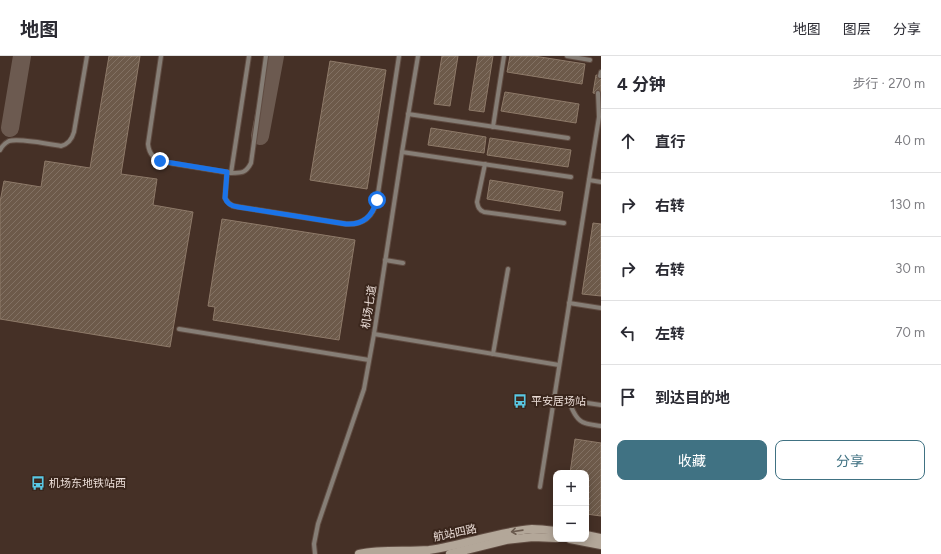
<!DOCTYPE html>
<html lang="zh">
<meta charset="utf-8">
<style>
body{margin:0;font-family:Figtree,"Noto Sans SC",sans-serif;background:#f2f2f3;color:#2b2b33}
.controls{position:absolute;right:12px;bottom:12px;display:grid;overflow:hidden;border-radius:8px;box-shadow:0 2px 10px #0003}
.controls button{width:36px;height:36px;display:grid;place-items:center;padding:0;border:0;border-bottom:1px solid #e1e1e2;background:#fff;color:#2b2b33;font:20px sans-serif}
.stop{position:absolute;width:12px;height:12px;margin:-9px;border:3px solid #1a73e8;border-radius:50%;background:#fff}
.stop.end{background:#1a73e8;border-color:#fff;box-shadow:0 1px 4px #0008}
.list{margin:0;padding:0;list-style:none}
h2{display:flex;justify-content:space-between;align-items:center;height:52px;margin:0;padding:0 16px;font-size:17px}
h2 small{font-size:13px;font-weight:400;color:#7c7c81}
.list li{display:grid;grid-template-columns:26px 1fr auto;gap:12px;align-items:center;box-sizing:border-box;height:64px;padding:0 16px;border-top:1px solid #e1e1e2}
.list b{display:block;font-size:15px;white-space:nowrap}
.list em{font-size:13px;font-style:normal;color:#7c7c81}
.actions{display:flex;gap:8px;padding:12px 16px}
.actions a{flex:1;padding:9px 0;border:1px solid #407283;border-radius:8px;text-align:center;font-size:14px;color:#407283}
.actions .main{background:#407283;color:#fff}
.icon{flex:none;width:22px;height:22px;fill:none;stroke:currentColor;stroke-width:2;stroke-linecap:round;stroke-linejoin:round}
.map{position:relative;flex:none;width:601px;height:498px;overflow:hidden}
header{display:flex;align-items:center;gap:24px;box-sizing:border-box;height:56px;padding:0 20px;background:#fff;border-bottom:1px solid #e1e1e2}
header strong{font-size:19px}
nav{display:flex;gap:22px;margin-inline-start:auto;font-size:14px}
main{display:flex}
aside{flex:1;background:#fff}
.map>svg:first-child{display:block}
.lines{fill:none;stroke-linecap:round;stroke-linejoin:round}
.taxiway{stroke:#6c5a50;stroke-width:18}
.building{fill:url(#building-hatch);stroke:#8e7a69}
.lane-casing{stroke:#604c42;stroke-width:6}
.secondary-casing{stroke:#604c42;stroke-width:10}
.lane{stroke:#867e76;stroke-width:4}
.secondary{stroke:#b3a799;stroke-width:8}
.oneway{stroke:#6a5a4e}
.route{stroke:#1a73e8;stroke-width:5}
.labels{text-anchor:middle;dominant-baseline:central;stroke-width:4;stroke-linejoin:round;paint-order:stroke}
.street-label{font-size:11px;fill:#ebddd7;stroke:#3a261c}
.poi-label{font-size:11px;fill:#ebddd7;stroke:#3a261c;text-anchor:start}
</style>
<header>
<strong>地图</strong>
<nav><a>地图</a><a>图层</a><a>分享</a></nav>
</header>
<main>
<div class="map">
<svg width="601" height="498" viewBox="0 0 601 498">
<defs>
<pattern id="building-hatch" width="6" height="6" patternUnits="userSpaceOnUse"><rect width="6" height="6" fill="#6d5a4a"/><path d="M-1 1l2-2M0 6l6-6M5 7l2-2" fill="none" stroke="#827163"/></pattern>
</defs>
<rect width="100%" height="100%" fill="#453026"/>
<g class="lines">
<g class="taxiway">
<path d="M 10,72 L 22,0"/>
<path d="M 260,80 L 275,0"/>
</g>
</g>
<g class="building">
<path d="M 109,0 L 140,0 L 121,118 L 157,123 L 153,149 L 193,156 L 170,291 L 0,263 L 0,146 L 4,125 L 41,131 L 45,105 L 90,112 Z"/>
<path d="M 442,0 L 458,0 L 450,50 L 434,48 Z"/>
<path d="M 478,0 L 493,0 L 484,56 L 469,54 Z"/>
<path d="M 510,0 L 534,0 L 585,8 L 582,28 L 507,16 Z"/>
<path d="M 330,5 L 386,14 L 367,133 L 310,124 Z"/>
<path d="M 596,19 L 601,20 L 601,38 L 593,37 Z"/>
<path d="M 505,36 L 579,48 L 576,67 L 501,55 Z"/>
<path d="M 431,72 L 486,81 L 484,97 L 428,89 Z"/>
<path d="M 490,82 L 571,94 L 568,111 L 487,99 Z"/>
<path d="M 490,124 L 563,136 L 560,155 L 487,143 Z"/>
<path d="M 222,163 L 355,184 L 339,284 L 213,264 L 215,251 L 208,250 Z"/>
<path d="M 593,167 L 601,168 L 601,240 L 582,238 Z"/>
<path d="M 575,383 L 601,387 L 601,460 L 586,458 L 586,417 L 570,417 Z"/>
</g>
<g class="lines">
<defs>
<g id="lane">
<path d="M 161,0 L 148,88 C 149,98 155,104 164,106 L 231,117 C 242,117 246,117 251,107 L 266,0"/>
<path d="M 567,0 L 590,4"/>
<path d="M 600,20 L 601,16"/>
<path d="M 408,58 L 568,82"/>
<path d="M 493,71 L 504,0"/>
<path d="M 0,94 C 2,90 5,87 9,85 C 19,82 49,88 61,90 C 69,88 72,83 74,76 L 87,0"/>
<path d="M 402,96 L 571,121"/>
<path d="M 485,108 L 477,146 C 478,151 479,154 484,156 L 564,167"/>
<path d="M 227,116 L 225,142 C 227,146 229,148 233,150 L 346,168 C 363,169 373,161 377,144 L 399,0"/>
<path d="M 231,117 L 249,0"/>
<path d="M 589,124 L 601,126"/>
<path d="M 385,204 L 403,207"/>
<path d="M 569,247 L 601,252"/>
<path d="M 179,273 L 369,304"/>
<path d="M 374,278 L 559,309"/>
<path d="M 493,298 L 508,213"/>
<path d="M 554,342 L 601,349"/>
<path d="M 568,344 C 572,352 576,365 585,367 C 590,369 596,369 601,370"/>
<path d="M 540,431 L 599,61 L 598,37"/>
<path d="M 315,498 L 314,488 L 318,468 L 364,333 L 374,278 L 402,96 L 418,0"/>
</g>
<g id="secondary">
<path d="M 586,479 L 601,482"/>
<path d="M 570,483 L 601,489"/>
<path d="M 359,498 C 382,493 406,496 429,494 C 464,489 497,476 532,473 C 539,473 548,474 556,475"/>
<path d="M 450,498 L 506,484 L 533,481 L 556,482"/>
</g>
</defs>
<use href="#lane" class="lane-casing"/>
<use href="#secondary" class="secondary-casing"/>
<use href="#lane" class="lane"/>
<use href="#secondary" class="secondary"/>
</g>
<defs><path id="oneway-shaft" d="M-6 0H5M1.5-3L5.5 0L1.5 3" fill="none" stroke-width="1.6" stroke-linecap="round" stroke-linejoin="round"/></defs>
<use class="oneway" href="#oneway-shaft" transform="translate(517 475) rotate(172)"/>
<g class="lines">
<path class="route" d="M 160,105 L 227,116 L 225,142 C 227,148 231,150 238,151 L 346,168 C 363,169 372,161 377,144"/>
</g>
<defs>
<symbol id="bus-bare" viewBox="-9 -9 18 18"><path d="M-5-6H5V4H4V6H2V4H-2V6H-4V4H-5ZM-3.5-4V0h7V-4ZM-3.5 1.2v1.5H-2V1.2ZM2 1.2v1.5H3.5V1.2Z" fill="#59c8e4" stroke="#3a261c" stroke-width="2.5" paint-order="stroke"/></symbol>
</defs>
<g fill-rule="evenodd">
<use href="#bus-bare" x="510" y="335" width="20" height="20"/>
<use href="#bus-bare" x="28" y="417" width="20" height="20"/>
</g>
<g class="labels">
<g class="street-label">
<text transform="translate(369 251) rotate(-81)">机场七道</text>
<text transform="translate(455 477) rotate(-12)">航站四路</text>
</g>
<g class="poi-label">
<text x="531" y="345">平安居场站</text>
<text x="49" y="427">机场东地铁站西</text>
</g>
</g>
</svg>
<div class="controls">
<button>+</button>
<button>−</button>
</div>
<div class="stop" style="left:377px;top:144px"></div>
<div class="stop end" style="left:160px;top:105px"></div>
</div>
<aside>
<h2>4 分钟<small>步行 · 270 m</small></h2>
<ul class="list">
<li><svg class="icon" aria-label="ahead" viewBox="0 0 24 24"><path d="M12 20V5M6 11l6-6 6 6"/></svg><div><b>直行</b></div><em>40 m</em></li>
<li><svg class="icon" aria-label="right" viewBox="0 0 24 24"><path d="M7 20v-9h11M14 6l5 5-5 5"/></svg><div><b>右转</b></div><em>130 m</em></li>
<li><svg class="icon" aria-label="right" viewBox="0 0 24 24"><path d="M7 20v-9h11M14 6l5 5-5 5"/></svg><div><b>右转</b></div><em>30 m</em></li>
<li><svg class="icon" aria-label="left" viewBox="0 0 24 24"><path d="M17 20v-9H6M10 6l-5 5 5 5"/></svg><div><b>左转</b></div><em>70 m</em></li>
<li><svg class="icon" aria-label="arrive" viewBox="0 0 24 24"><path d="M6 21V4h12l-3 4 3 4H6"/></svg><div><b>到达目的地</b></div></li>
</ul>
<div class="actions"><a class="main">收藏</a><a>分享</a></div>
</aside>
</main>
